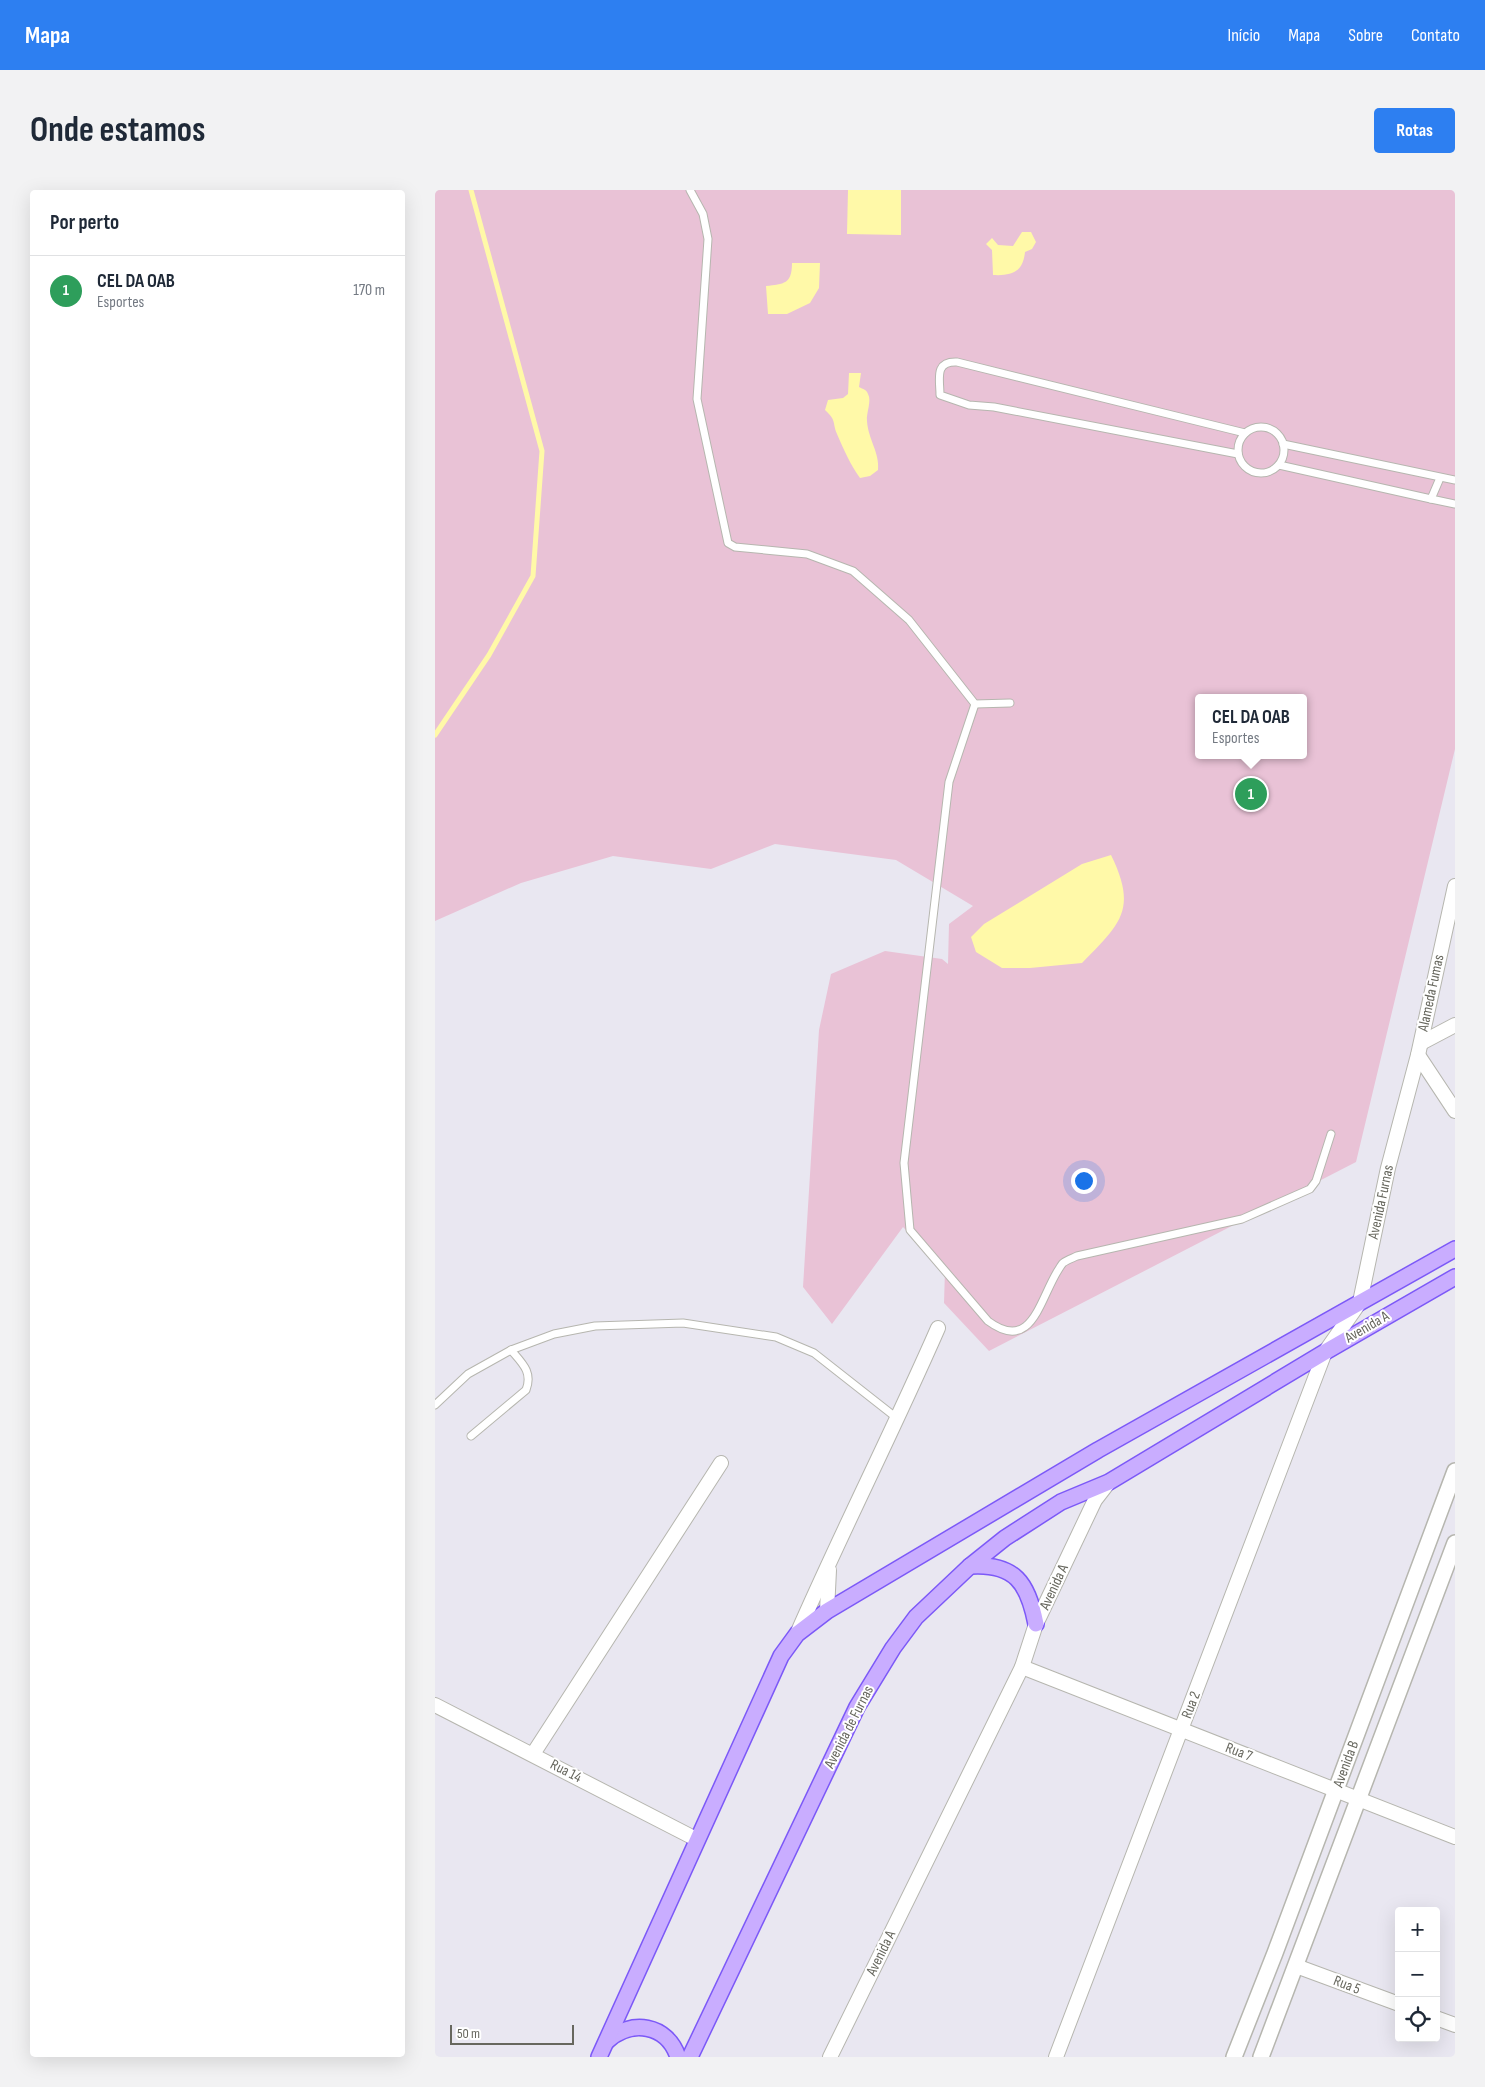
<!DOCTYPE html>
<html lang="pt">
<meta charset="utf-8">
<style>
body{margin:0;font-family:"Sofia Sans Condensed",sans-serif;background:#f2f2f3;color:#1f2937}
.controls{position:absolute;right:15px;bottom:15px;display:grid;overflow:hidden;border-radius:5px;box-shadow:0 5px 20px #0002}
.controls button{width:45px;height:45px;display:grid;place-items:center;padding:0;border:0;border-bottom:1px solid #e0e1e3;background:#fff;color:#1f2937;font:25px sans-serif}
.scale{position:absolute;left:15px;bottom:12px;width:124px;box-sizing:border-box;padding-left:5px;border:2px solid #67675e;border-top:0;font-size:14px;line-height:18px;white-space:nowrap;color:#67675e;-webkit-text-stroke:4px #fff;paint-order:stroke}
.you{position:absolute;left:648px;top:990px;width:18px;height:18px;margin:-12px;border:4px solid #fff;border-radius:50%;background:#1a73e8;box-shadow:0 0 0 8px #1a73e833}
.badge{display:grid;place-items:center;width:32px;height:32px;border-radius:50%;background:#2d7ff1;color:#fff;font-size:16px;font-weight:700}
.pin{position:absolute;translate:-50% -50%;border:2px solid #fff;box-shadow:0 1px 5px #0006}
.popup{position:absolute;left:760px;top:504px;width:112px;height:65px;box-sizing:border-box;display:grid;place-content:center;border-radius:5px;background:#fff;filter:drop-shadow(0 1px 4px #0005);font-size:16px;white-space:nowrap;color:#747a83}
.popup b{font-size:19px;color:#1f2937}
.popup::after{content:'';position:absolute;left:50%;top:100%;margin-left:-10px;border:10px solid transparent;border-top-color:#fff}
.list{margin:0;padding:0;list-style:none}
h2{display:flex;justify-content:space-between;align-items:center;height:65px;margin:0;padding:0 20px;font-size:21px}
h2 small{font-size:16px;font-weight:400;color:#747a83}
.list li{display:grid;grid-template-columns:32px 1fr auto;gap:15px;align-items:center;box-sizing:border-box;height:70px;padding:0 20px;border-top:1px solid #e0e1e3}
.list b{display:block;font-size:19px;white-space:nowrap}
.list p{margin:0;font-size:16px;white-space:nowrap;color:#747a83}
.list em{font-size:16px;font-style:normal;color:#747a83}
.icon{flex:none;width:28px;height:28px;fill:none;stroke:currentColor;stroke-width:2;stroke-linecap:round;stroke-linejoin:round}
.map{position:relative;flex:none;width:1020px;height:1867px;overflow:hidden;border-radius:5px}
header{display:flex;align-items:center;gap:30px;box-sizing:border-box;height:70px;padding:0 25px;background:#2d7ff1;color:#fff}
header strong{font-size:24px}
nav{display:flex;gap:28px;margin-inline-start:auto;font-size:18px}
.intro{display:flex;align-items:center;justify-content:space-between;box-sizing:border-box;height:120px;padding:0 30px}
h1{margin:0;font-size:35px}
.button{padding:12px 22px;border-radius:5px;background:#2d7ff1;color:#fff;font-size:18px;font-weight:700}
main{display:flex;gap:30px;padding:0 30px}
aside{flex:1;background:#fff;border-radius:5px;box-shadow:0 5px 20px #0002}
.map>svg:first-child{display:block}
.green{fill:#e9c2d6;fill-rule:evenodd}
.water{fill:#fff9a8}
.lines{fill:none;stroke-linecap:round;stroke-linejoin:round}
.stream{stroke:#fff9a8;stroke-width:5}
.service-casing{stroke:#b6b6af;stroke-width:9}
.minor-casing{stroke:#b6b6af;stroke-width:16}
.tertiary-casing{stroke:#b6b6af;stroke-width:18}
.primary-casing{stroke:#7c59f7;stroke-width:18}
.service{stroke:#fff;stroke-width:7}
.minor{stroke:#fff;stroke-width:14}
.tertiary{stroke:#fff;stroke-width:15}
.primary{stroke:#c9adff;stroke-width:15}
.labels{text-anchor:middle;dominant-baseline:central;stroke-width:4;stroke-linejoin:round;paint-order:stroke}
.street-label{font-size:15px;fill:#67675e;stroke:#fff}
</style>
<header>
<strong>Mapa</strong>
<nav><a>Início</a><a>Mapa</a><a>Sobre</a><a>Contato</a></nav>
</header>
<div class="intro"><h1>Onde estamos</h1><a class="button">Rotas</a></div>
<main>
<aside>
<h2>Por perto<small></small></h2>
<ul class="list">
<li><span class="badge" style="background:#2e9e5b">1</span><div><b>CEL DA OAB</b><p>Esportes</p></div><em>170 m</em></li>
</ul>
</aside>
<div class="map">
<svg width="1020" height="1867" viewBox="0 0 1020 1867">
<rect width="100%" height="100%" fill="#e9e7f1"/>
<path class="green" d="M 0,0 L 1020,0 L 1020,559 L 921,972 L 554,1161 L 509,1113 L 510,1080 L 468,1037 L 397,1134 L 368,1097 L 384,840 L 396,784 L 450,761 L 507,769 L 513,774 L 514,734 L 538,716 L 461,670 L 340,654 L 276,679 L 178,666 L 86,693 L 0,731 ZM 764,508 L 868,508 L 868,565 L 764,565 Z"/>
<g class="water">
<path d="M 413,0 L 466,0 L 466,45 L 412,44 Z"/>
<path d="M 587,42 L 596,42 L 601,52 L 597,59 L 590,62 C 588,82 577,86 558,85 L 557,60 L 551,54 L 557,48 L 563,55 L 578,56 Z"/>
<path d="M 357,73 L 385,73 L 384,98 L 375,113 L 352,124 L 333,124 L 331,96 C 349,94 357,94 357,73 Z"/>
<path d="M 414,183 L 426,183 L 424,197 C 428,199 432,200 433,204 C 437,211 431,223 432,231 C 433,249 445,263 443,280 L 435,286 L 425,288 C 415,274 409,260 402,244 C 397,232 402,231 390,220 L 393,210 L 408,208 L 413,204 Z"/>
<path d="M 676,665 C 703,720 685,734 647,773 L 595,778 L 567,778 L 541,762 L 536,747 L 549,734 L 647,674 Z"/>
</g>
<g class="lines">
<path class="stream" d="M 0,545 L 54,465 L 98,386 L 107,261 L 36,0"/>
<defs>
<g id="service">
<path d="M 255,0 L 268,24 L 273,49 L 262,209 L 293,353 L 300,357 L 372,364 L 418,381 L 474,430 L 540,514 L 575,513"/>
<circle cx="826" cy="260" r="23"/>
<path d="M 848,254 L 1020,290"/>
<path d="M 803,264 L 559,217 L 534,215 L 505,205 C 505,189 499,171 522,172 L 810,243"/>
<path d="M 844,275 L 996,309 L 1005,288"/>
<path d="M 996,309 L 1020,314"/>
<path d="M 540,514 L 514,592 L 469,973 L 475,1040 L 553,1131 C 596,1163 604,1112 622,1082 C 624,1079 626,1075 628,1073 C 632,1070 638,1068 642,1066 L 807,1029 L 875,999 L 881,991 L 896,944"/>
<path d="M 0,1215 L 33,1184 L 76,1160 L 119,1144 L 160,1136 L 248,1133 L 341,1147 L 379,1163 L 463,1229"/>
<path d="M 36,1246 L 91,1200 C 98,1182 87,1173 76,1160"/>
</g>
<g id="minor">
<path d="M 986,853 L 1020,835"/>
<path d="M 983,865 L 1020,921"/>
<path d="M 392,1421 L 394,1380"/>
<path d="M 362,1444 C 407,1341 458,1241 503,1138"/>
<path d="M 587,1477 L 1020,1647"/>
<path d="M 0,1515 L 261,1649"/>
<path d="M 98,1564 L 286,1273"/>
<path d="M 861,1776 L 964,1814"/>
<path d="M 1001,1828 L 1020,1835"/>
<path d="M 395,1867 L 587,1477 L 601,1434 L 660,1310 L 674,1292"/>
<path d="M 621,1867 L 890,1162 L 925,1112 L 953,978 L 983,865 L 1020,696"/>
</g>
<g id="tertiary">
<path d="M 799,1867 L 840,1763 L 1020,1281"/>
<path d="M 826,1867 L 1020,1353"/>
</g>
<g id="primary">
<path d="M 535,1376 C 580,1373 593,1393 601,1434"/>
<path d="M 172,1851 C 196,1829 232,1834 243,1867"/>
<path d="M 164,1867 L 346,1466 L 362,1444 L 392,1421 L 663,1260 L 1020,1059"/>
<path d="M 255,1867 L 422,1517 L 458,1458 L 481,1427 L 535,1376 L 570,1348 L 626,1312 L 674,1292 L 890,1162 L 1020,1087"/>
</g>
</defs>
<use href="#service" class="service-casing"/>
<use href="#minor" class="minor-casing"/>
<use href="#tertiary" class="tertiary-casing"/>
<use href="#primary" class="primary-casing"/>
<use href="#service" class="service"/>
<use href="#minor" class="minor"/>
<use href="#tertiary" class="tertiary"/>
<use href="#primary" class="primary"/>
</g>
<g class="labels">
<g class="street-label">
<text transform="translate(996 803) rotate(-78)">Alameda Fumas</text>
<text transform="translate(946 1012) rotate(-78)">Avenida Furnas</text>
<text transform="translate(932 1137) rotate(-30)">Avenida A</text>
<text transform="translate(619 1397) rotate(-65)">Avenida A</text>
<text transform="translate(756 1515) rotate(-69)">Rua 2</text>
<text transform="translate(414 1537) rotate(-63)">Avenida de Furnas</text>
<text transform="translate(804 1562) rotate(21)">Rua 7</text>
<text transform="translate(911 1574) rotate(-70)">Avenida B</text>
<text transform="translate(131 1581) rotate(27)">Rua 14</text>
<text transform="translate(446 1763) rotate(-64)">Avenida A</text>
<text transform="translate(912 1795) rotate(21)">Rua 5</text>
</g>
</g>
</svg>
<div class="controls">
<button>+</button>
<button>−</button>
<button><svg class="icon" aria-label="locate" viewBox="0 0 24 24"><circle cx="12" cy="12" r="6"/><path d="M12 2v4M12 18v4M2 12h4M18 12h4"/></svg></button>
</div>
<div class="scale">50 m</div>
<div class="you"></div>
<div class="pin badge" style="left:816px;top:604px;background:#2e9e5b">1</div>
<div class="popup"><b>CEL DA OAB</b>Esportes</div>
</div>
</main>
